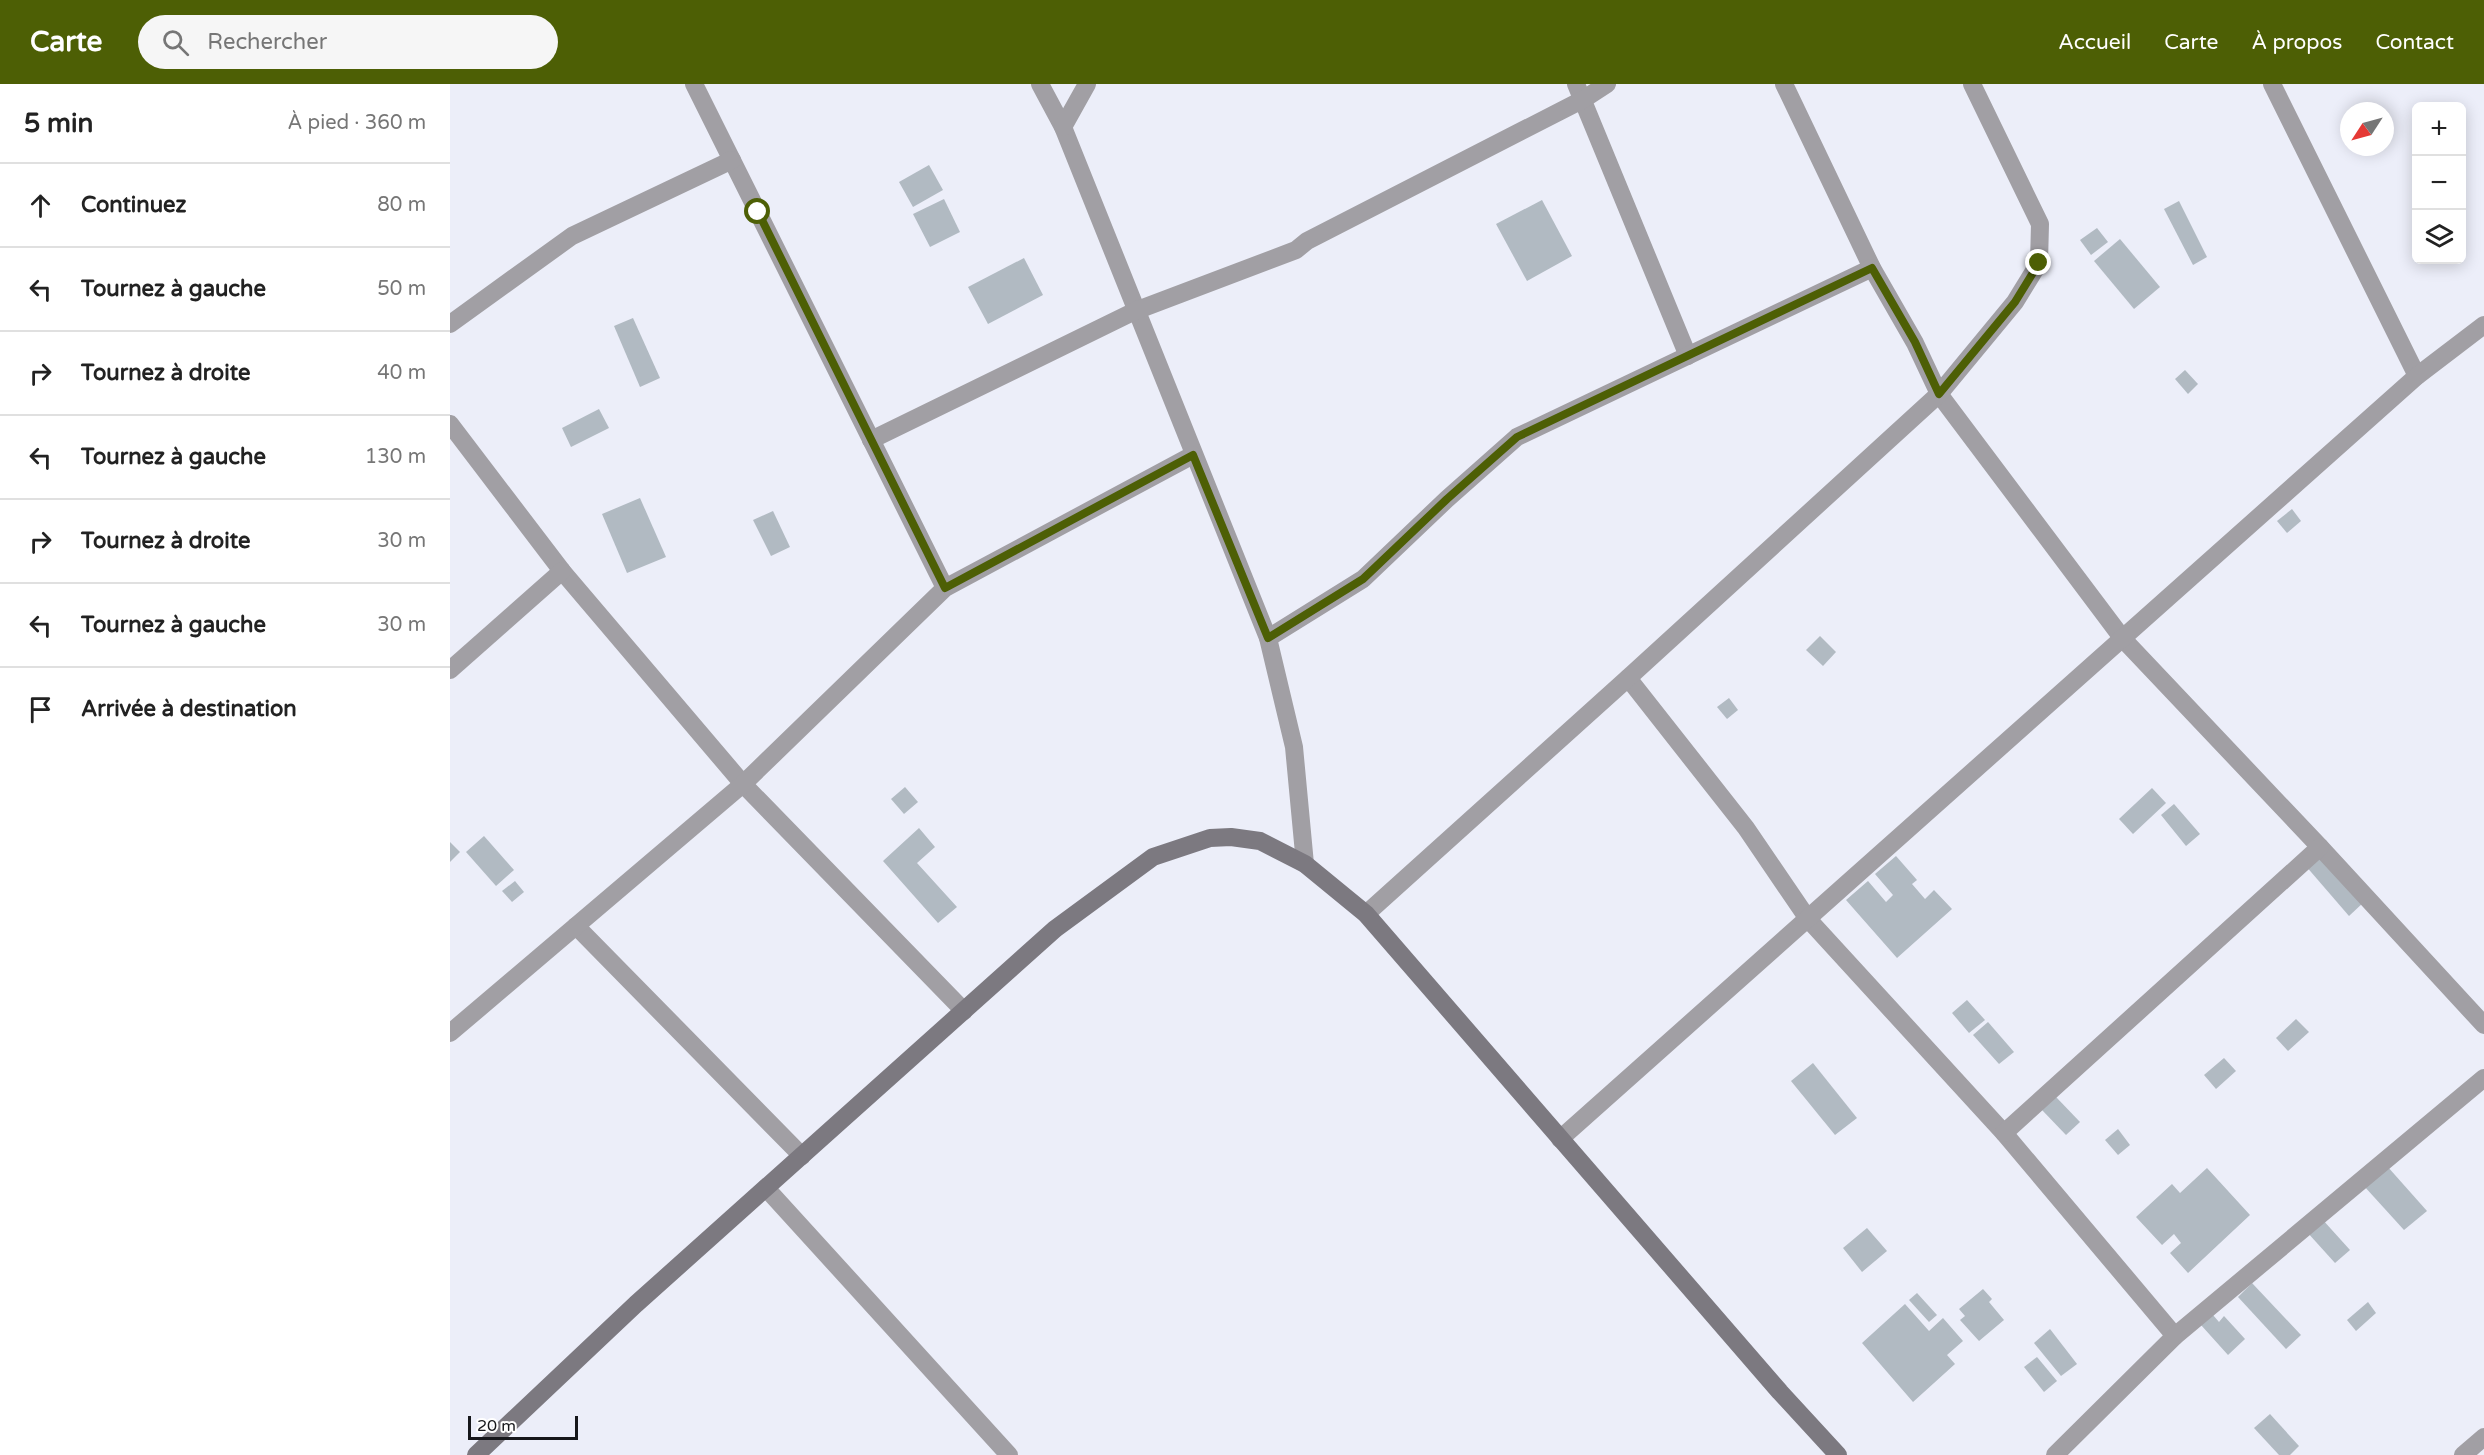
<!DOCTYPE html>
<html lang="fr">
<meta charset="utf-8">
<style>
body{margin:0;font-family:"Varela Round",sans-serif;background:#f6f6f6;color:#222}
.controls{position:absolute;right:18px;top:18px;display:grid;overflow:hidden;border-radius:9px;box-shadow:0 3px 15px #0003}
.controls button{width:54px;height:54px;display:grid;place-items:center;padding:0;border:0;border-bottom:2px solid #e0e0e0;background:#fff;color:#222;font:30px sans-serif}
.compass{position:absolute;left:1890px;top:18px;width:54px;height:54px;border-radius:50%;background:#fff;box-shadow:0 3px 15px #0003;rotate:234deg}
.scale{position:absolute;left:18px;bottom:15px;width:110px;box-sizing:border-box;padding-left:6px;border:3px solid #16171b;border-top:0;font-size:16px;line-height:21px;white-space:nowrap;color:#16171b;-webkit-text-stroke:4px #fff;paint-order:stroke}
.stop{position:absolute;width:18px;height:18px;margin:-14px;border:4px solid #4d5f05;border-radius:50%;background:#fff}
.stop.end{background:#4d5f05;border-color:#fff;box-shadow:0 2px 6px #0008}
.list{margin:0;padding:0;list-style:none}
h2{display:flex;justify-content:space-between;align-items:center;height:78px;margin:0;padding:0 24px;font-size:26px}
h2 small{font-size:20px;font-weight:400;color:#767676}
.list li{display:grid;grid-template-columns:39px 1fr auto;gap:18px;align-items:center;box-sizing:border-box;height:84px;padding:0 24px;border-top:2px solid #e0e0e0}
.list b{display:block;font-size:22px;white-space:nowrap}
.list em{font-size:20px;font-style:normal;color:#767676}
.icon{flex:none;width:33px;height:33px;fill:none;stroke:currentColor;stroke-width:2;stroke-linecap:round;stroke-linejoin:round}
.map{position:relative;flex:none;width:2034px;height:1371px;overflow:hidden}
header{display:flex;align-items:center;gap:36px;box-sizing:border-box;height:84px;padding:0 30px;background:#4d5f05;color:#fff}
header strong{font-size:28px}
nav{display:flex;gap:33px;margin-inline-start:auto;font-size:21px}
.search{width:420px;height:54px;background:#f6f6f6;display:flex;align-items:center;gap:15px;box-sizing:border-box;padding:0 21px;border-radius:33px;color:#767676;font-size:22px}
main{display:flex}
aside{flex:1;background:#fff}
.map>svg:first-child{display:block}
.building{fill:#b1bac2}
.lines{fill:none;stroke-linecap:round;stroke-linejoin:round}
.street{stroke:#a19fa4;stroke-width:18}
.secondary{stroke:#7c7980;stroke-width:18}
.route{stroke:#4d5f05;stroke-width:8}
</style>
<header>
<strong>Carte</strong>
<div class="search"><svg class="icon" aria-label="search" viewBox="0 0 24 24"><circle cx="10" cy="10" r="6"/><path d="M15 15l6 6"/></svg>Rechercher</div>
<nav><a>Accueil</a><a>Carte</a><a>À propos</a><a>Contact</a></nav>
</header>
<main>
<aside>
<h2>5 min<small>À pied · 360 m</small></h2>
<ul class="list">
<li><svg class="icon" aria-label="ahead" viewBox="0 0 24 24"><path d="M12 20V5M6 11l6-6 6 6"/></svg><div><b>Continuez</b></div><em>80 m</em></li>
<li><svg class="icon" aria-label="left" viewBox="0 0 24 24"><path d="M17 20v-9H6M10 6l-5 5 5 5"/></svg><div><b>Tournez à gauche</b></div><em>50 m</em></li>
<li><svg class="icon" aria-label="right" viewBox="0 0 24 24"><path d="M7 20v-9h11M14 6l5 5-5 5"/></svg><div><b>Tournez à droite</b></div><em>40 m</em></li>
<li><svg class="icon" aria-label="left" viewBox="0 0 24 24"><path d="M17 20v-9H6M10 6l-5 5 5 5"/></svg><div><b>Tournez à gauche</b></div><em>130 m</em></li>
<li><svg class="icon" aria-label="right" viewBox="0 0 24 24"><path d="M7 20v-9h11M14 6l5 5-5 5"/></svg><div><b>Tournez à droite</b></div><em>30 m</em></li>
<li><svg class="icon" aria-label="left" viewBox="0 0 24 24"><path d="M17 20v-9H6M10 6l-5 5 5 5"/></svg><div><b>Tournez à gauche</b></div><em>30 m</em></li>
<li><svg class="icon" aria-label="arrive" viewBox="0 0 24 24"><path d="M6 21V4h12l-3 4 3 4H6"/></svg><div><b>Arrivée à destination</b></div></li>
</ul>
</aside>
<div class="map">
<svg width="2034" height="1371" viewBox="0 0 2034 1371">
<rect width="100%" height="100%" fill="#eceef9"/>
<g class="building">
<path d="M 479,81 L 493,106 L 463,123 L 449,98 Z"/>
<path d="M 494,115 L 510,148 L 480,163 L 463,130 Z"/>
<path d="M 1092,116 L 1122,172 L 1077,197 L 1046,140 Z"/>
<path d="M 1729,117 L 1757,173 L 1743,181 L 1714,125 Z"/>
<path d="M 1647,144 L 1658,158 L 1641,171 L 1630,156 Z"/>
<path d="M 1670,155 L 1710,203 L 1684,225 L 1644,177 Z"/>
<path d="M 574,174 L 593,211 L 538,240 L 518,203 Z"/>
<path d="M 183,234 L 210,294 L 190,303 L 164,242 Z"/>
<path d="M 1735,286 L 1748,300 L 1738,310 L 1725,295 Z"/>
<path d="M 149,325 L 159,344 L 121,363 L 112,344 Z"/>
<path d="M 190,414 L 216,473 L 177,489 L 152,430 Z"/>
<path d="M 1842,425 L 1851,437 L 1837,449 L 1827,437 Z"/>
<path d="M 323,427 L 340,463 L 321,472 L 303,436 Z"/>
<path d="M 1370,552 L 1386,568 L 1373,582 L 1356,566 Z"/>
<path d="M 1279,614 L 1288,626 L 1277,635 L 1267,623 Z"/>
<path d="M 455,703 L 468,718 L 454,730 L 441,715 Z"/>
<path d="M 1702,704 L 1716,719 L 1683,750 L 1669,735 Z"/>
<path d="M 1724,720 L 1750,750 L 1736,762 L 1711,731 Z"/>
<path d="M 469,744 L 485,763 L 467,779 L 507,823 L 488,839 L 433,777 Z"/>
<path d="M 34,752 L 64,786 L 46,802 L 16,768 Z"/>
<path d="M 0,758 L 10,768 L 0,778 Z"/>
<path d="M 1870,768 L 1914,818 L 1899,832 L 1855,781 Z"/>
<path d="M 1446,772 L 1467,796 L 1462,800 L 1475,815 L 1484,806 L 1502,825 L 1447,874 L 1396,816 L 1418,797 L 1436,818 L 1443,811 L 1425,790 Z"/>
<path d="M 65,797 L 74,808 L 62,818 L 52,807 Z"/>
<path d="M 1517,916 L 1535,936 L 1519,949 L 1502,929 Z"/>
<path d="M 1846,935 L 1859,948 L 1838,967 L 1826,954 Z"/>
<path d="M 1538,938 L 1564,968 L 1549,980 L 1523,951 Z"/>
<path d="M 1774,974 L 1786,987 L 1766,1005 L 1754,991 Z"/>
<path d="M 1363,979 L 1407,1034 L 1385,1051 L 1341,997 Z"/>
<path d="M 1606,1013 L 1630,1038 L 1616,1051 L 1592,1026 Z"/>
<path d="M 1668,1045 L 1680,1061 L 1668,1071 L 1655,1056 Z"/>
<path d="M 1937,1082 L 1977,1127 L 1954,1146 L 1914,1102 Z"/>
<path d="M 1757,1084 L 1800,1131 L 1738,1189 L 1720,1169 L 1731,1159 L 1724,1150 L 1712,1161 L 1686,1133 L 1722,1100 L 1730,1109 Z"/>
<path d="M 1872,1135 L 1900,1166 L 1885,1179 L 1857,1148 Z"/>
<path d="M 1417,1144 L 1437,1167 L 1412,1188 L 1393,1164 Z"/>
<path d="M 1802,1199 L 1851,1251 L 1836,1265 L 1788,1213 Z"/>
<path d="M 1533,1205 L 1542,1215 L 1539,1218 L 1554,1236 L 1529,1257 L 1510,1236 L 1515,1232 L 1509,1225 Z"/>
<path d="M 1467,1209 L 1487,1231 L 1479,1238 L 1459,1216 Z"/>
<path d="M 1918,1218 L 1926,1229 L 1906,1247 L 1897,1236 Z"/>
<path d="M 1455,1220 L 1479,1247 L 1493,1234 L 1513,1257 L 1497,1271 L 1505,1280 L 1463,1318 L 1412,1259 Z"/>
<path d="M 1763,1231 L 1769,1238 L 1774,1232 L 1795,1255 L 1778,1271 L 1751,1241 Z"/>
<path d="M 1600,1245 L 1627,1280 L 1611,1292 L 1584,1259 Z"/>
<path d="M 1587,1273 L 1607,1297 L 1594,1308 L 1574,1283 Z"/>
<path d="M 1820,1330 L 1849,1362 L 1840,1371 L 1829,1371 L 1804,1344 Z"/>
</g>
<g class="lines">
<g class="street">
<path d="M 244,0 L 495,504"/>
<path d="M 590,0 L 613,43 L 818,554 L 844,663 L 855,780"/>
<path d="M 1126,0 L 1238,272"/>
<path d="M 1334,0 L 1422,184 L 1465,259 L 1489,310 L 1673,555 L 1870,763 L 2034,941"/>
<path d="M 1822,0 L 1967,292"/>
<path d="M 613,43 L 637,0"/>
<path d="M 0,240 L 122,152 L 282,76"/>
<path d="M 0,340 L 112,487 L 293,700 L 514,927"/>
<path d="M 421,356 L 685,227 L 846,166 L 857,157 L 1134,15 L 1157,0"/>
<path d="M 818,554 L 913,495 L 997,415 L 1067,353 L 1422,184"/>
<path d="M 0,586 L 112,487"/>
<path d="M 1178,594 L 1296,744 L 1358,835 L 1554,1049 L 1725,1252"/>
<path d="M 916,830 L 1178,594 L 1489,310 L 1565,218 L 1589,179 L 1590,140 L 1522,0"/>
<path d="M 126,842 L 352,1072"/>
<path d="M 0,949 L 293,700 L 495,504 L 743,371"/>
<path d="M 1554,1049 L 1870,763"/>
<path d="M 1110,1055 L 1967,292 L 2034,241"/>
<path d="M 316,1104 L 559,1371"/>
<path d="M 1605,1371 L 1725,1252 L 2034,994"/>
<path d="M 2013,1371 L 2034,1353"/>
</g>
<path class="secondary" d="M 26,1371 L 186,1220 L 605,845 L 703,773 L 760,754 L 781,753 L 810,757 L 855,780 L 916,830 L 1330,1308 L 1388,1371"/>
</g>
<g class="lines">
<path class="route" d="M 308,128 L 495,504 L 743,371 L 818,554 L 913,495 L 997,415 L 1067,353 L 1422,184 L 1465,258 L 1489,310 L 1565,218 L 1589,179"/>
</g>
</svg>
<div class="controls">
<button>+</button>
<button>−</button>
<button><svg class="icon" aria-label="layers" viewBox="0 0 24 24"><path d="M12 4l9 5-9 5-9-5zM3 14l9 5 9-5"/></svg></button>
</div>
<svg class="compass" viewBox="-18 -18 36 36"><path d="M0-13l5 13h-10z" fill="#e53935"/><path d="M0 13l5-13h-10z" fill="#767676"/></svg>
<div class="scale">20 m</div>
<div class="stop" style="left:308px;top:128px"></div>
<div class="stop end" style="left:1589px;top:179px"></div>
</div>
</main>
